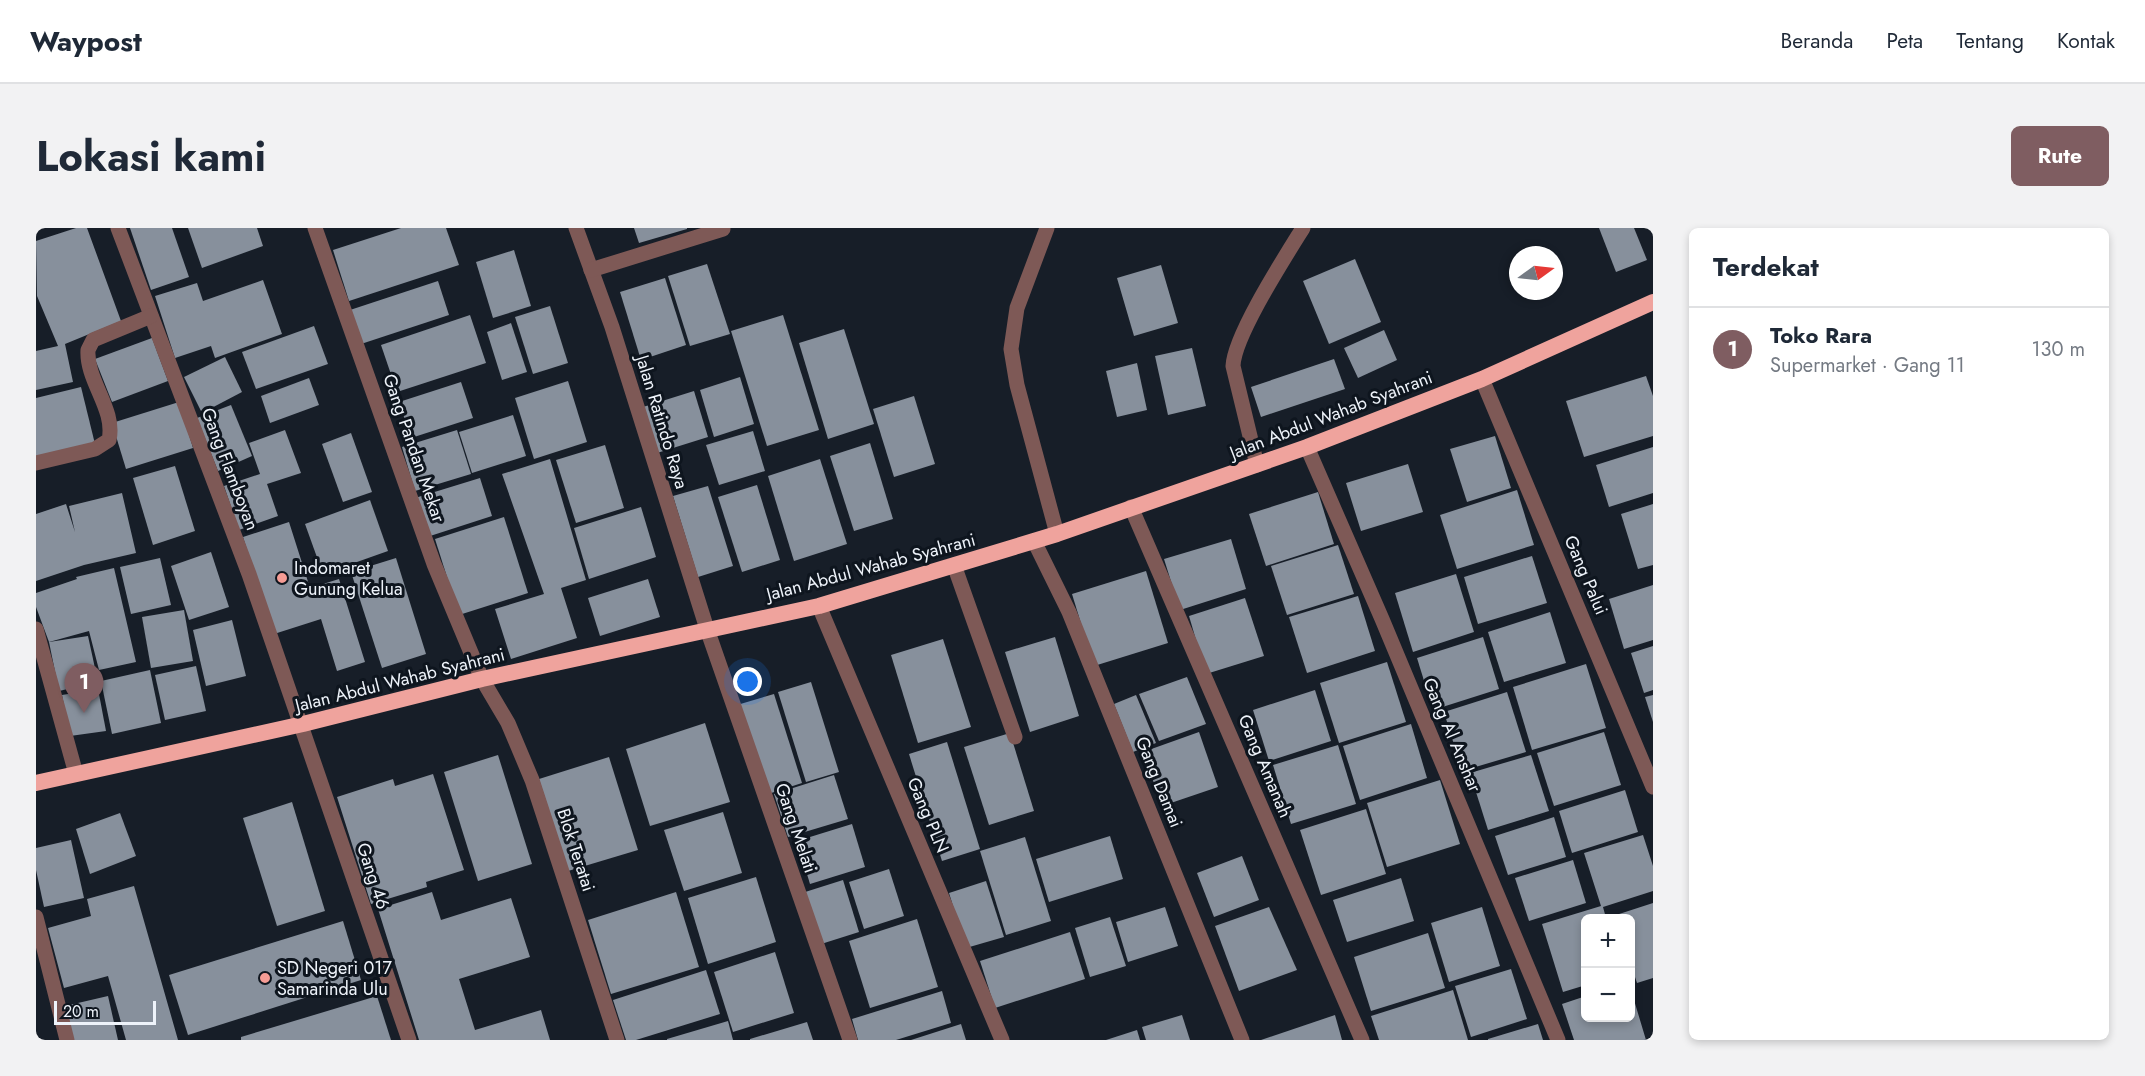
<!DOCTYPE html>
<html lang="id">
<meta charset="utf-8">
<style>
body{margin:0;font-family:Jost,sans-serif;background:#f2f2f3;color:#1f2937}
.controls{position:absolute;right:18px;bottom:18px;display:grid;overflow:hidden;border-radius:9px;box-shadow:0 3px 9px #0003}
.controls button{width:54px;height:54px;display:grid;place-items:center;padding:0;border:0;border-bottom:2px solid #e0e1e3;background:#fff;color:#1f2937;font:30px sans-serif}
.compass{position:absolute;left:1473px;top:18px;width:54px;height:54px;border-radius:50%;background:#fff;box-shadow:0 3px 9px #0003;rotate:75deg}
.scale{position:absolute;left:18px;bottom:15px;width:102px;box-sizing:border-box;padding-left:6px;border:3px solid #eef3fa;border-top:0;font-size:16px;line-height:21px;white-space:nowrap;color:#eef3fa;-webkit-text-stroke:4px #0e151e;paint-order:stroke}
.you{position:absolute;left:712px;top:454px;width:21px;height:21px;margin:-15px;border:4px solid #fff;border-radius:50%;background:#1a73e8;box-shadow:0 0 0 9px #1a73e833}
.badge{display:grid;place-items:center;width:39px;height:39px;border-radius:50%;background:#7f5d61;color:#fff;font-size:20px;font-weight:700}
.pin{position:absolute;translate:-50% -50px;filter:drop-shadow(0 2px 3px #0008)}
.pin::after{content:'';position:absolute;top:32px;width:21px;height:18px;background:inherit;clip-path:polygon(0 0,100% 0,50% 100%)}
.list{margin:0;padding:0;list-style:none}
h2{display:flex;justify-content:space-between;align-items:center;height:78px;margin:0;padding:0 24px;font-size:26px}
h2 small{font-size:20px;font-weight:400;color:#747a83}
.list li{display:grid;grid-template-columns:39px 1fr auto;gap:18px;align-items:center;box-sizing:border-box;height:84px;padding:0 24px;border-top:2px solid #e0e1e3}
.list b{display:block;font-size:22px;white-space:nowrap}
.list p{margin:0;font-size:20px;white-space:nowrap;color:#747a83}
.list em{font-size:20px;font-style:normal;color:#747a83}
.map{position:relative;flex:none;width:1617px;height:812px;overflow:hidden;border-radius:9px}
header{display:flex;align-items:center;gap:36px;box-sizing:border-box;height:84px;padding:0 30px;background:#fff;border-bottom:2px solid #e0e1e3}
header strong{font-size:28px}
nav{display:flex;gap:33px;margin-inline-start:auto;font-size:21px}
.intro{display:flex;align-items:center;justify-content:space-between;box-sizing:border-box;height:144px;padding:0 36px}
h1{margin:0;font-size:42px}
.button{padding:15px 27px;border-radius:9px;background:#7f5d61;color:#fff;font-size:21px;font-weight:700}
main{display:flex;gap:36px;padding:0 36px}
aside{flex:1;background:#fff;border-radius:9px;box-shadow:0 3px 9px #0003}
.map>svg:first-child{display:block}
.building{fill:#87909c}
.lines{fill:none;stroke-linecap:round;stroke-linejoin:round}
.minor{stroke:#7e5956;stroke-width:15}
.trunk{stroke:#efa39d;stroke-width:16}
.poi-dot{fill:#f59c95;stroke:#0e151e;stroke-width:2}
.labels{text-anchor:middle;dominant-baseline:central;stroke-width:6;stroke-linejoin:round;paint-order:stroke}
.street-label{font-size:18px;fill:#eef3fa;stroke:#0e151e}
.poi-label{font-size:18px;fill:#eef3fa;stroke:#0e151e;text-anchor:start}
</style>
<header>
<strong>Waypost</strong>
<nav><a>Beranda</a><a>Peta</a><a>Tentang</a><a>Kontak</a></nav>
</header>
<div class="intro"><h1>Lokasi kami</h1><a class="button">Rute</a></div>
<main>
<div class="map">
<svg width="1617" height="812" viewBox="0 0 1617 812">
<rect width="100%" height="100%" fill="#171e28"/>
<g class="building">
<path d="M 40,0 L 51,0 L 85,93 L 29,116 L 37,154 L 0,162 L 0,123 L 22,118 L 1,68 L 0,13 Z"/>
<path d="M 94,0 L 136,0 L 153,49 L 115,62 Z"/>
<path d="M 152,0 L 221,0 L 227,18 L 166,40 Z"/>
<path d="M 365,0 L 410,0 L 423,37 L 313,73 L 297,22 Z"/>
<path d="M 598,0 L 651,0 L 651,1 L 603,15 Z"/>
<path d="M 1563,0 L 1598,0 L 1611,32 L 1580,44 Z"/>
<path d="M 478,22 L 495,78 L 457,90 L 440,34 Z"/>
<path d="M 1319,31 L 1345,94 L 1293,116 L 1267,53 Z"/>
<path d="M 671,36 L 694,106 L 654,118 L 632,48 Z"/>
<path d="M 1125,37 L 1142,95 L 1098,108 L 1081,50 Z"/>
<path d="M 629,50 L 650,117 L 605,132 L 584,64 Z"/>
<path d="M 227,52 L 246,106 L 179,130 L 175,118 L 139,130 L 119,68 L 161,55 L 167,73 Z"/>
<path d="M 402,53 L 413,87 L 325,116 L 314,82 Z"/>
<path d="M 514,78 L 532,135 L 497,146 L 479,89 Z"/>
<path d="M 434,87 L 450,135 L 361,164 L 345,117 Z"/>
<path d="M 747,87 L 783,202 L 731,218 L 695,103 Z"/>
<path d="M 475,95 L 491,144 L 466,152 L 451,104 Z"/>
<path d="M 278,98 L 292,136 L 220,161 L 206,124 Z"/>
<path d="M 808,101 L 838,196 L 792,211 L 763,115 Z"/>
<path d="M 1348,102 L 1361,132 L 1322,150 L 1308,120 Z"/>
<path d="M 116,110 L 132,153 L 76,174 L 59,131 Z"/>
<path d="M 1156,120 L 1170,178 L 1132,187 L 1119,128 Z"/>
<path d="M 189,129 L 206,164 L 166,185 L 148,149 Z"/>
<path d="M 1298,131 L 1309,161 L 1225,189 L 1215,159 Z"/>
<path d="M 1101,135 L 1111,182 L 1081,189 L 1070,143 Z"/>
<path d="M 1610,148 L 1617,168 L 1617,208 L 1548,229 L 1530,173 Z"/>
<path d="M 704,149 L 718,196 L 678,209 L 664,162 Z"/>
<path d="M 273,150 L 283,177 L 234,195 L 225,168 Z"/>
<path d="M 532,153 L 551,214 L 498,231 L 479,170 Z"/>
<path d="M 425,154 L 437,190 L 375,210 L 363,174 Z"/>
<path d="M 45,159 L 59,216 L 0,231 L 0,170 Z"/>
<path d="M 658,163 L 672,209 L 621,225 L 607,179 Z"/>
<path d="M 878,168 L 899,236 L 858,249 L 837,181 Z"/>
<path d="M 143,174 L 157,220 L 90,241 L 76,195 Z"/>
<path d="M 195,177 L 216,228 L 182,243 L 161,190 Z"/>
<path d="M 477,187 L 490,228 L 436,245 L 423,204 Z"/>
<path d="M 249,202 L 265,245 L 231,256 L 242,288 L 203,302 L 188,258 L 224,246 L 213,215 Z"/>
<path d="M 421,202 L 435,246 L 379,263 L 366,219 Z"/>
<path d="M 717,203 L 729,243 L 683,257 L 670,217 Z"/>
<path d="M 315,205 L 336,264 L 307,274 L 286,216 Z"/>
<path d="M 1459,208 L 1475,260 L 1431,274 L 1414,221 Z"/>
<path d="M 834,215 L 857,291 L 818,303 L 794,228 Z"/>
<path d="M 569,217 L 588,280 L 540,295 L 520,232 Z"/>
<path d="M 1617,219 L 1617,265 L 1573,279 L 1560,237 Z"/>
<path d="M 514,231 L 550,352 L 525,360 L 541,410 L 475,431 L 459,381 L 508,366 L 466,246 Z"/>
<path d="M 784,231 L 811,316 L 758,333 L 732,248 Z"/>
<path d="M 1372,236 L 1387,284 L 1325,303 L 1310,255 Z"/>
<path d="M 139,238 L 159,303 L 117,317 L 97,250 Z"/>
<path d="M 444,250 L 456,288 L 391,309 L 379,270 Z"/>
<path d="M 721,257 L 744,332 L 706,344 L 682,269 Z"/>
<path d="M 672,258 L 697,338 L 662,349 L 637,268 Z"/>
<path d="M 1481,262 L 1498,317 L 1421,341 L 1404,287 Z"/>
<path d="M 1282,264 L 1298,316 L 1230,338 L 1213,286 Z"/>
<path d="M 86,265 L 100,325 L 48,337 L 0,353 L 0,286 L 30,276 L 39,304 L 33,278 Z"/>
<path d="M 334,272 L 352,323 L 287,346 L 269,296 Z"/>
<path d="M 1617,276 L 1617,337 L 1602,341 L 1585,286 Z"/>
<path d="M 605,279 L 620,329 L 553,351 L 538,300 Z"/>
<path d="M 468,289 L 492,365 L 423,387 L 399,311 Z"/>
<path d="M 253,294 L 274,360 L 303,351 L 329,434 L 301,443 L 285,391 L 238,406 L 207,309 Z"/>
<path d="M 1195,311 L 1210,361 L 1144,382 L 1128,331 Z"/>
<path d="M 1302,317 L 1318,366 L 1251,387 L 1235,338 Z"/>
<path d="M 175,324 L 193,379 L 153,392 L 135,338 Z"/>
<path d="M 1496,328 L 1511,375 L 1442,396 L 1428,349 Z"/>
<path d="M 124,330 L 135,377 L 95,386 L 84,339 Z"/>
<path d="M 360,330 L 390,426 L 346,440 L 315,344 Z"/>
<path d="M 78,340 L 100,434 L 63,442 L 53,403 L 13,414 L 0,379 L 0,365 L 41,351 L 40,349 Z"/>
<path d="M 1110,343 L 1132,415 L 1058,438 L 1036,366 Z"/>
<path d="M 1420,346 L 1438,404 L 1377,424 L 1359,365 Z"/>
<path d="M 612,351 L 624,389 L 564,408 L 552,370 Z"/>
<path d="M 1617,357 L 1617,412 L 1588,421 L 1573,371 Z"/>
<path d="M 1322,368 L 1339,423 L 1271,445 L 1253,389 Z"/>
<path d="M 1209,370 L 1228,428 L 1170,446 L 1153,388 Z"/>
<path d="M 148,382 L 157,433 L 115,440 L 106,389 Z"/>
<path d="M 1514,384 L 1530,435 L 1468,454 L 1452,404 Z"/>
<path d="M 196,392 L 210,448 L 170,458 L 157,402 Z"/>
<path d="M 52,408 L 62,454 L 23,463 L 13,414 Z"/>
<path d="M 1019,409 L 1043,488 L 994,504 L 969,424 Z"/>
<path d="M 1447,409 L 1463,461 L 1397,482 L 1381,430 Z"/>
<path d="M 907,411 L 935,499 L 882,515 L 855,427 Z"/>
<path d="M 1617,418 L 1617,462 L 1608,465 L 1595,425 Z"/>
<path d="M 1351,434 L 1370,494 L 1303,515 L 1284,455 Z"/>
<path d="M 1550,436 L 1570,500 L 1496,522 L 1477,459 Z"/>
<path d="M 160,438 L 170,483 L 129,492 L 119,447 Z"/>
<path d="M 114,442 L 125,495 L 76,506 L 65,453 Z"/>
<path d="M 1151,449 L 1170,496 L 1123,513 L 1103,466 Z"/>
<path d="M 775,454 L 803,544 L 770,554 L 742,464 Z"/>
<path d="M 62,461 L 70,503 L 34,508 L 26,467 Z"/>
<path d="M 1279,462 L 1295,513 L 1233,533 L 1217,482 Z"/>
<path d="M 1471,464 L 1490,524 L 1426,543 L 1408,484 Z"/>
<path d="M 738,466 L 766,555 L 729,567 L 701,477 Z"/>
<path d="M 1100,467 L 1120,515 L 1097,524 L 1078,476 Z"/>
<path d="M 1617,467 L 1617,494 L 1609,469 Z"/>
<path d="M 669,495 L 694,574 L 614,598 L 590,521 Z"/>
<path d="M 1375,496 L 1391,550 L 1324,572 L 1307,518 Z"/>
<path d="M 1163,504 L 1182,559 L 1126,578 L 1107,524 Z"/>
<path d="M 1568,504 L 1585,557 L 1518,578 L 1501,525 Z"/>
<path d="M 974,505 L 998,583 L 953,597 L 928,519 Z"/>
<path d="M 911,514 L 944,621 L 906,633 L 873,526 Z"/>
<path d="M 1302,517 L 1320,576 L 1255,596 L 1237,537 Z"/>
<path d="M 462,527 L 496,636 L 442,653 L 408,544 Z"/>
<path d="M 1495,527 L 1513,583 L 1452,602 L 1434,545 Z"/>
<path d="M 573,529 L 602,622 L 532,643 L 503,551 Z"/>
<path d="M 397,546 L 428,642 L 390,654 L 391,659 L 335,676 L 301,569 L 357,551 L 359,558 Z"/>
<path d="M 798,547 L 812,591 L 752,609 L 738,566 Z"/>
<path d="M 1404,552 L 1424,616 L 1351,639 L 1331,575 Z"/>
<path d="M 1589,562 L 1602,604 L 1536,625 L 1523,583 Z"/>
<path d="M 256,574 L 289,683 L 241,698 L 207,590 Z"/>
<path d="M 1330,581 L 1350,646 L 1285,667 L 1264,602 Z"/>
<path d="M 687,584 L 706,645 L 648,663 L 628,602 Z"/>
<path d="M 84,585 L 100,628 L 54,646 L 40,601 Z"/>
<path d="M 1518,589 L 1530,629 L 1472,647 L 1459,608 Z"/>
<path d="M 816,596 L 829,639 L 774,656 L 761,613 Z"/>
<path d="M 1607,607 L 1617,638 L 1617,663 L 1567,679 L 1570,690 L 1550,690 L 1550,757 L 1527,764 L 1506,696 L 1565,678 L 1548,625 Z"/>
<path d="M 1074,608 L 1087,651 L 1013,674 L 1000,631 Z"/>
<path d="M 989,609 L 1015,693 L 970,707 L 944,623 Z"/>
<path d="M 35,612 L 48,670 L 8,679 L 0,642 L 0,620 Z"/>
<path d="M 1206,628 L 1223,672 L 1178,689 L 1161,645 Z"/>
<path d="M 1537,632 L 1550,675 L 1493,693 L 1479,650 Z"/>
<path d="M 853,641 L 868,688 L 828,701 L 813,654 Z"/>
<path d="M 720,649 L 740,714 L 672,736 L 652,670 Z"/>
<path d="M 1365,650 L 1378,693 L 1311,714 L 1297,672 Z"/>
<path d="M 807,652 L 823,704 L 782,717 L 766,665 Z"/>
<path d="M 950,653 L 968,709 L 930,720 L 913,665 Z"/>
<path d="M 98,658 L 142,812 L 90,812 L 72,748 L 28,760 L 12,700 L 55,688 L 51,671 Z"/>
<path d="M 396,664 L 405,692 L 475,670 L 494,729 L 423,751 L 439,802 L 505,782 L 514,812 L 383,812 L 342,681 Z"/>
<path d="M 640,664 L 663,739 L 575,766 L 552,692 Z"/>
<path d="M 1617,675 L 1617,750 L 1601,755 L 1594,734 L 1594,690 L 1581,690 L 1580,687 Z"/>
<path d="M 1129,679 L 1142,718 L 1092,734 L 1080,694 Z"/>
<path d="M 1233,679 L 1261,742 L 1203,763 L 1179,698 Z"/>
<path d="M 1446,679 L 1464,738 L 1413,754 L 1395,695 Z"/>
<path d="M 1074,689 L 1090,738 L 1054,749 L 1039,700 Z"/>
<path d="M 881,691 L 902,759 L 834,780 L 813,713 Z"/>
<path d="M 307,693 L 325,752 L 152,807 L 133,747 Z"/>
<path d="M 1034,704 L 1049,751 L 959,780 L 944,733 Z"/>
<path d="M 1392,705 L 1409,760 L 1335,783 L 1318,729 Z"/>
<path d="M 739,724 L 758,785 L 697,804 L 678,744 Z"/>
<path d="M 1475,741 L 1491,791 L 1435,809 L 1419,758 Z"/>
<path d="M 670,742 L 684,786 L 600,812 L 590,812 L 577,772 Z"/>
<path d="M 1417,762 L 1432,812 L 1343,812 L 1335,788 Z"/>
<path d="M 1595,762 L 1610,812 L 1538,812 L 1526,776 L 1550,768 L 1550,790 L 1594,790 Z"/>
<path d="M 906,763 L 915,795 L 860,812 L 822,812 L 816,791 Z"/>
<path d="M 72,768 L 82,812 L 37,812 L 29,778 Z"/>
<path d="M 341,768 L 355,812 L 205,812 L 205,809 Z"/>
<path d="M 1146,787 L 1154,812 L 1110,812 L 1106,799 Z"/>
<path d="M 1299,787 L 1306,812 L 1225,812 Z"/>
<path d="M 692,793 L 697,812 L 631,812 L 631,811 Z"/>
<path d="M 771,794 L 777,812 L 714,812 L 714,811 Z"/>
<path d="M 925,796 L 930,812 L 875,812 Z"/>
<path d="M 1502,796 L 1507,812 L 1452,812 L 1452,811 Z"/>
<path d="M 1101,802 L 1104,812 L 1070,812 Z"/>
</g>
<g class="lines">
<g class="minor">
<path d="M 82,0 L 213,346 L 373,812"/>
<path d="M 279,0 L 398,336 L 446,451 L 472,495 L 496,552 L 581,812"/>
<path d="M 540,0 L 576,99 L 671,401 L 814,812"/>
<path d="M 1011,0 L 981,80 L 975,121 L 981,157 L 1021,306"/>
<path d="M 555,42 L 687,1"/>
<path d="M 1446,151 L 1617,559"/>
<path d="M 1271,219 L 1346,391 L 1522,812"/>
<path d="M 0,235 L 59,221 L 73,212 C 80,181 50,153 52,122 L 57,112 L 115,88"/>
<path d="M 1221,237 L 1197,138 C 1198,108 1249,29 1267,0"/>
<path d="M 1095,279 L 1326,812"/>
<path d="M 998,313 L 1033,384 L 1206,812"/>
<path d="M 918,337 L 979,509"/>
<path d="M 783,378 L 966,812"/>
<path d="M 0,401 L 40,546"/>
<path d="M 0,689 L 31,812"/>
</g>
<path class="trunk" d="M 0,555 L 267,496 L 446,451 L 783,378 L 1021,306 L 1271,219 L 1446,151 L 1617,74"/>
</g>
<g class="poi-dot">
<circle cx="246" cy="350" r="6"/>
<circle cx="229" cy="750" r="6"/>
</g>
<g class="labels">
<g class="street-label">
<text transform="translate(1295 187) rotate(-21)">Jalan Abdul Wahab Syahrani</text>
<text transform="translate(626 194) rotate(73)">Jalan Ratindo Raya</text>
<text transform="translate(378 220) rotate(71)">Gang Pandan Mekar</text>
<text transform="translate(194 241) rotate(69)">Gang Flamboyan</text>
<text transform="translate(835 339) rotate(-15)">Jalan Abdul Wahab Syahrani</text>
<text transform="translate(1550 347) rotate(67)">Gang Palui</text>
<text transform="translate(364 452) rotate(-14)">Jalan Abdul Wahab Syahrani</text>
<text transform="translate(1416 507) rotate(67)">Gang Al Anshar</text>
<text transform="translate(1229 538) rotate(67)">Gang Amanah</text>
<text transform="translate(1123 554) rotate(68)">Gang Damai</text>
<text transform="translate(892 587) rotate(67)">Gang PLN</text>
<text transform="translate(760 600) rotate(71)">Gang Melati</text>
<text transform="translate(540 622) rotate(72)">Blok Teratai</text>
<text transform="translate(337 648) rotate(72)">Gang 46</text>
</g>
<g class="poi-label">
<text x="258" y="340">Indomaret<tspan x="258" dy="21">Gunung Kelua</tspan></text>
<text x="241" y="740">SD Negeri 017<tspan x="241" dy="21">Samarinda Ulu</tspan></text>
</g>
</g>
</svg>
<div class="controls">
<button>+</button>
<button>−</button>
</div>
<svg class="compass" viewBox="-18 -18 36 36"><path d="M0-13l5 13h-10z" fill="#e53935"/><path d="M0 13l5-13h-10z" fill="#747a83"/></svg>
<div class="scale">20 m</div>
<div class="you"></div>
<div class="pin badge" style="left:48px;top:485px">1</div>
</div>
<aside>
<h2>Terdekat<small></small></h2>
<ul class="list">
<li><span class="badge">1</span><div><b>Toko Rara</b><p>Supermarket · Gang 11</p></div><em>130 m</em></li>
</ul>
</aside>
</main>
